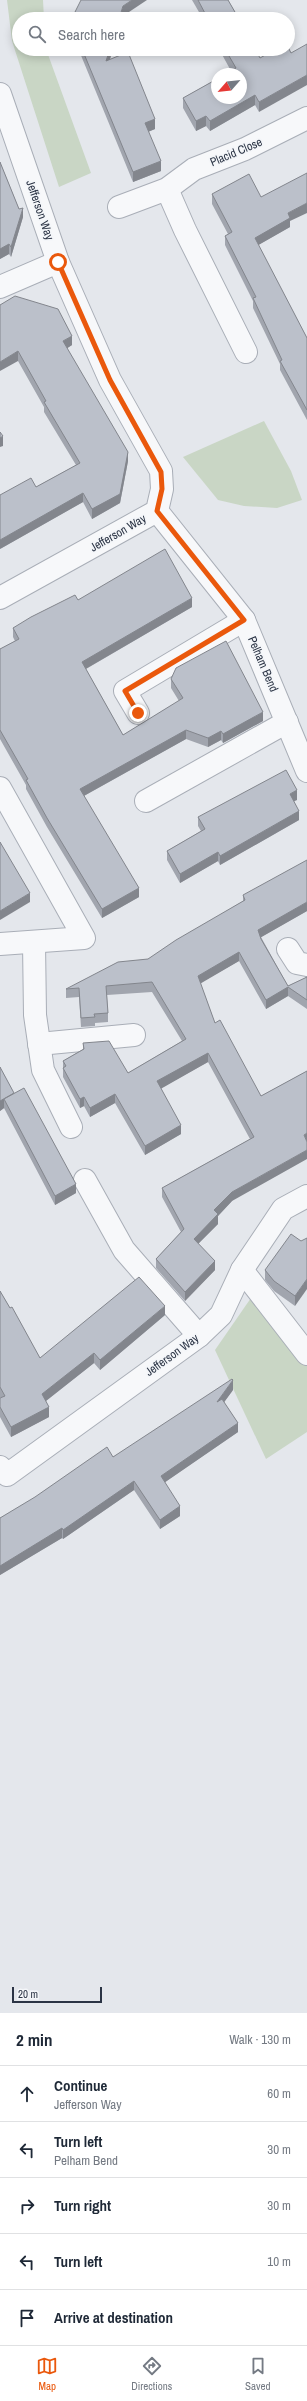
<!DOCTYPE html>
<meta charset="utf-8">
<style>
body{margin:0;font-family:"Archivo Narrow",sans-serif;background:#f2f2f3;color:#1f2937}
.compass{position:absolute;left:211px;top:68px;width:36px;height:36px;border-radius:50%;background:#fff;box-shadow:0 2px 10px #0003;rotate:242deg}
.scale{position:absolute;left:12px;bottom:10px;width:90px;box-sizing:border-box;padding-left:4px;border:2px solid #2b3445;border-top:0;font-size:11px;line-height:14px;white-space:nowrap;color:#2b3445;-webkit-text-stroke:3px #f4f6f9;paint-order:stroke}
.stop{position:absolute;width:12px;height:12px;margin:-9px;border:3px solid #ea580c;border-radius:50%;background:#fff}
.stop.end{background:#ea580c;border-color:#fff;box-shadow:0 1px 4px #0008}
.list{margin:0;padding:0;list-style:none}
h2{display:flex;justify-content:space-between;align-items:center;height:52px;margin:0;padding:0 16px;font-size:17px}
h2 small{font-size:13px;font-weight:400;color:#747a83}
.list li{display:grid;grid-template-columns:26px 1fr auto;gap:12px;align-items:center;box-sizing:border-box;height:56px;padding:0 16px;border-top:1px solid #e0e1e3}
.list b{display:block;font-size:15px;white-space:nowrap}
.list p{margin:0;font-size:13px;white-space:nowrap;color:#747a83}
.list em{font-size:13px;font-style:normal;color:#747a83}
.icon{flex:none;width:22px;height:22px;fill:none;stroke:currentColor;stroke-width:2;stroke-linecap:round;stroke-linejoin:round}
.map{position:relative;flex:none;width:307px;height:2013px;overflow:hidden}
.search{position:absolute;background:#fff;box-shadow:0 2px 10px #0003;left:12px;right:12px;top:12px;height:44px;display:flex;align-items:center;gap:10px;box-sizing:border-box;padding:0 14px;border-radius:22px;color:#747a83;font-size:15px}
.sheet{height:332px;background:#fff}
nav{display:flex;justify-content:space-around;align-items:center;box-sizing:border-box;height:56px;border-top:1px solid #e0e1e3;background:#fff;font-size:11px;color:#747a83}
nav a{display:grid;justify-items:center;gap:2px}
nav .on{color:#ea580c}
.map>svg:first-child{display:block}
.green{fill:#c9d6c5}
.lines{fill:none;stroke-linecap:round;stroke-linejoin:round}
.minor-casing{stroke:#a9aeb7;stroke-width:24}
.minor{stroke:#f7f8fa;stroke-width:22}
.wall{fill:#a1a5ae}
.shaded-wall{fill:#83868d}
.building{fill:#bbc0ca;stroke:#83868d}
.route{stroke:#ea580c;stroke-width:5}
.labels{text-anchor:middle;dominant-baseline:central;stroke-width:3.5;stroke-linejoin:round;paint-order:stroke}
.street-label{font-size:12px;fill:#2b3445;stroke:#f4f6f9}
</style>
<div class="map">
<svg width="307" height="2013" viewBox="0 0 307 2013">
<rect width="100%" height="100%" fill="#e4e7ec"/>
<g class="green">
<path d="M 7,0 L 43,0 L 44,19 L 19,19 L 19,49 L 46,49 L 91,173 L 59,187 L 12,41 Z"/>
<path d="M 264,421 L 291,471 L 302,500 L 277,508 L 244,506 L 218,500 L 183,457 Z"/>
<path d="M 253,1295 L 307,1365 L 307,1432 L 266,1459 L 215,1350 Z"/>
</g>
<g class="lines">
<defs>
<g id="minor">
<path d="M 0,94 L 58,262 L 110,380 L 161,471 L 162,489 L 157,511 L 0,598"/>
<path d="M 167,189 L 185,230 L 246,352"/>
<path d="M 119,207 L 167,189 L 194,169 L 245,149 L 307,118"/>
<path d="M 0,287 L 58,262"/>
<path d="M 157,511 L 244,620 L 307,771"/>
<path d="M 138,713 L 125,691 L 244,620"/>
<path d="M 0,788 L 84,938 L 0,944"/>
<path d="M 146,801 L 287,722"/>
<path d="M 34,943 L 35,1015 L 43,1070 L 71,1127"/>
<path d="M 288,949 L 297,963 L 307,965"/>
<path d="M 39,1044 L 134,1035"/>
<path d="M 85,1180 L 124,1250 L 199,1336"/>
<path d="M 242,1270 L 307,1354"/>
<path d="M 0,1467 L 7,1475 L 199,1336 L 221,1315 L 242,1270 L 283,1209 L 307,1196"/>
</g>
</defs>
<use href="#minor" class="minor-casing"/>
<use href="#minor" class="minor"/>
</g>
<g class="wall">
<path d="M 192,0 L 228,0 L 239,19 L 203,19 Z"/>
<path d="M 75,12 L 123,16 L 122,19 L 75,19 Z"/>
<path d="M 80,49 L 113,49 L 110,60 L 155,129 L 148,132 L 161,171 L 133,182 L 80,53 Z"/>
<path d="M 219,49 L 255,49 L 260,58 L 259,112 L 255,105 L 210,131 L 206,126 L 196,131 L 183,108 L 183,98 L 231,71 Z"/>
<path d="M 0,162 L 19,209 L 23,217 L 11,257 L 9,254 L 0,259 Z"/>
<path d="M 212,194 L 261,197 L 290,221 L 290,227 L 258,245 L 307,338 L 307,420 L 280,370 L 280,364 L 253,308 L 253,301 L 225,245 L 225,236 L 228,234 L 212,204 Z"/>
<path d="M 0,305 L 72,345 L 67,348 L 128,461 L 120,503 L 92,519 L 83,502 L 0,549 L 36,487 L 76,465 L 44,412 L 44,407 L 18,361 Z"/>
<path d="M 78,600 L 192,607 L 86,669 L 123,735 L 179,701 L 171,688 L 171,679 L 263,721 L 223,743 L 221,740 L 208,747 L 186,739 L 84,796 L 139,897 L 102,918 L 47,827 L 26,789 L 26,785 L 0,739 L 0,649 L 15,641 L 13,637 L 13,628 Z"/>
<path d="M 297,800 L 294,801 L 299,820 L 220,865 L 218,861 L 180,883 L 167,860 L 167,851 L 201,831 L 198,826 L 198,817 Z"/>
<path d="M 243,895 L 307,911 L 261,937 L 288,986 L 307,977 L 307,1009 L 288,996 L 266,1009 L 239,961 L 200,983 L 215,1023 L 261,1096 L 307,1071 L 232,1201 L 218,1216 L 218,1224 L 198,1244 L 215,1270 L 185,1301 L 156,1268 L 156,1259 L 181,1232 L 162,1197 L 162,1188 L 250,1139 L 208,1062 L 161,1088 L 181,1134 L 145,1155 L 115,1103 L 90,1117 L 84,1106 L 80,1108 L 63,1077 L 63,1061 L 83,1049 L 83,1043 L 128,1073 L 182,1041 L 152,992 L 107,995 L 108,1013 L 108,1022 L 95,1023 L 95,1026 L 81,1027 L 79,997 L 66,998 L 66,989 L 148,959 L 243,901 Z"/>
<path d="M 0,1067 L 14,1094 L 76,1193 L 55,1205 L 4,1108 L 0,1111 Z"/>
<path d="M 301,1241 L 295,1306 L 274,1291 L 265,1280 L 265,1270 Z"/>
<path d="M 0,1291 L 10,1308 L 40,1358 L 165,1315 L 100,1370 L 94,1363 L 46,1401 L 49,1417 L 11,1437 L 0,1417 L 0,1398 L 1,1398 L 0,1397 Z"/>
<path d="M 233,1390 L 224,1402 L 238,1432 L 165,1482 L 180,1516 L 160,1529 L 134,1490 L 63,1539 L 62,1538 L 0,1575 L 0,1518 L 113,1457 Z"/>
</g>
<g class="shaded-wall">
<path d="M 132,0 L 147,0 L 123,16 L 122,19 L 119,19 L 123,6 Z"/>
<path d="M 110,49 L 113,49 L 106,71 L 106,61 Z"/>
<path d="M 307,75 L 307,85 L 259,112 L 259,102 Z"/>
<path d="M 255,95 L 255,105 L 210,131 L 210,121 Z"/>
<path d="M 206,116 L 206,126 L 196,131 L 196,121 Z"/>
<path d="M 155,119 L 155,129 L 145,133 L 145,123 Z"/>
<path d="M 161,161 L 161,171 L 133,182 L 133,172 Z"/>
<path d="M 307,203 L 307,213 L 290,221 L 290,227 L 255,247 L 255,238 L 288,213 Z"/>
<path d="M 23,208 L 23,217 L 11,257 L 11,247 Z"/>
<path d="M 9,244 L 9,254 L 0,259 L 0,249 Z"/>
<path d="M 72,336 L 72,345 L 63,351 L 63,341 Z"/>
<path d="M 18,351 L 18,361 L 0,371 L 0,362 Z"/>
<path d="M 3,436 L 3,446 L 0,447 L 0,438 Z"/>
<path d="M 128,452 L 128,461 L 120,503 L 92,519 L 92,509 Z"/>
<path d="M 83,493 L 83,502 L 0,549 L 0,540 Z"/>
<path d="M 192,598 L 192,607 L 82,671 L 82,662 Z"/>
<path d="M 263,712 L 263,721 L 223,743 L 223,734 Z"/>
<path d="M 186,730 L 186,739 L 80,798 L 80,789 Z"/>
<path d="M 221,731 L 221,740 L 208,747 L 208,738 Z"/>
<path d="M 297,790 L 297,800 L 290,803 L 290,794 Z"/>
<path d="M 299,811 L 299,820 L 220,865 L 220,856 Z"/>
<path d="M 218,852 L 218,861 L 180,883 L 180,874 Z"/>
<path d="M 139,888 L 139,897 L 102,918 L 102,909 Z"/>
<path d="M 30,893 L 30,902 L 0,920 L 0,911 Z"/>
<path d="M 307,902 L 307,911 L 258,939 L 258,930 Z"/>
<path d="M 239,952 L 239,961 L 198,985 L 198,976 Z"/>
<path d="M 288,987 L 288,996 L 266,1009 L 266,1000 Z"/>
<path d="M 208,1053 L 208,1062 L 157,1091 L 157,1081 Z"/>
<path d="M 14,1093 L 14,1103 L 4,1099 L 4,1108 L 0,1111 L 0,1101 Z"/>
<path d="M 115,1094 L 115,1103 L 90,1117 L 90,1108 Z"/>
<path d="M 84,1097 L 84,1106 L 80,1108 L 80,1099 Z"/>
<path d="M 181,1125 L 181,1134 L 145,1155 L 145,1146 Z"/>
<path d="M 307,1133 L 307,1142 L 304,1135 Z"/>
<path d="M 307,1150 L 307,1159 L 232,1201 L 218,1216 L 218,1224 L 194,1248 L 194,1239 L 214,1210 L 232,1192 Z"/>
<path d="M 76,1184 L 76,1193 L 55,1205 L 55,1196 Z"/>
<path d="M 215,1261 L 215,1270 L 185,1301 L 185,1292 Z"/>
<path d="M 307,1279 L 307,1289 L 295,1306 L 295,1296 Z"/>
<path d="M 165,1306 L 165,1315 L 100,1370 L 100,1360 Z"/>
<path d="M 94,1353 L 94,1363 L 42,1404 L 42,1394 Z"/>
<path d="M 233,1380 L 233,1390 L 217,1412 L 217,1402 Z"/>
<path d="M 49,1407 L 49,1417 L 11,1437 L 11,1427 Z"/>
<path d="M 238,1423 L 238,1432 L 161,1485 L 161,1476 Z"/>
<path d="M 134,1481 L 134,1490 L 63,1539 L 63,1530 Z"/>
<path d="M 180,1506 L 180,1516 L 160,1529 L 160,1520 Z"/>
<path d="M 62,1528 L 62,1538 L 0,1575 L 0,1566 Z"/>
</g>
<g class="building">
<path d="M 81,0 L 132,0 L 123,6 L 119,19 L 90,19 L 75,12 Z"/>
<path d="M 198,0 L 228,0 L 239,19 L 208,19 Z"/>
<path d="M 307,44 L 307,75 L 259,102 L 255,95 L 210,121 L 206,116 L 196,121 L 183,98 L 217,79 L 217,98 L 241,98 L 241,74 L 225,74 L 236,68 L 225,49 L 255,49 L 260,58 L 276,49 L 288,49 L 288,47 L 291,53 Z"/>
<path d="M 82,49 L 110,49 L 106,61 L 128,52 L 155,119 L 145,123 L 161,161 L 133,172 Z"/>
<path d="M 0,162 L 19,209 L 23,208 L 11,247 L 9,244 L 0,249 Z"/>
<path d="M 307,173 L 307,203 L 288,213 L 290,218 L 255,238 L 307,338 L 307,410 L 280,361 L 282,360 L 253,298 L 256,297 L 225,236 L 232,232 L 212,194 L 249,174 L 261,197 Z"/>
<path d="M 15,296 L 58,309 L 72,336 L 63,341 L 128,452 L 120,494 L 92,509 L 83,493 L 0,540 L 0,495 L 31,478 L 36,487 L 80,463 L 44,402 L 46,401 L 18,351 L 0,362 L 0,305 Z"/>
<path d="M 0,432 L 3,436 L 0,438 Z"/>
<path d="M 165,549 L 192,598 L 82,662 L 123,735 L 183,698 L 171,679 L 176,668 L 226,641 L 263,712 L 223,734 L 221,731 L 208,738 L 186,730 L 80,789 L 139,888 L 102,909 L 47,818 L 26,780 L 28,779 L 0,730 L 0,649 L 19,639 L 13,628 L 31,617 L 75,595 L 78,600 Z"/>
<path d="M 286,770 L 297,790 L 290,794 L 299,811 L 220,856 L 218,852 L 180,874 L 167,851 L 205,829 L 198,817 Z"/>
<path d="M 0,842 L 30,893 L 0,911 Z"/>
<path d="M 307,860 L 307,902 L 258,930 L 261,939 L 288,986 L 307,977 L 307,1000 L 288,987 L 266,1000 L 239,952 L 198,976 L 215,1023 L 220,1020 L 261,1096 L 307,1071 L 307,1133 L 304,1135 L 307,1142 L 307,1150 L 232,1192 L 214,1210 L 218,1214 L 194,1239 L 215,1261 L 185,1292 L 156,1259 L 184,1229 L 162,1188 L 254,1137 L 208,1053 L 157,1081 L 181,1125 L 145,1146 L 115,1094 L 90,1108 L 84,1097 L 80,1099 L 63,1068 L 66,1066 L 63,1061 L 84,1049 L 83,1043 L 109,1041 L 128,1073 L 186,1039 L 152,982 L 106,986 L 108,1013 L 94,1014 L 95,1017 L 81,1018 L 79,988 L 66,989 L 118,962 L 148,959 L 176,940 L 245,900 L 243,895 Z"/>
<path d="M 0,1067 L 14,1093 L 0,1101 Z"/>
<path d="M 24,1088 L 76,1184 L 55,1196 L 4,1099 Z"/>
<path d="M 291,1234 L 301,1241 L 307,1238 L 307,1279 L 295,1296 L 274,1281 L 265,1270 Z"/>
<path d="M 139,1277 L 165,1306 L 100,1360 L 94,1353 L 42,1394 L 49,1407 L 11,1427 L 0,1407 L 0,1398 L 5,1396 L 0,1387 L 0,1291 L 10,1308 L 12,1307 L 40,1358 Z"/>
<path d="M 232,1379 L 233,1380 L 217,1402 L 222,1399 L 238,1423 L 161,1476 L 180,1506 L 160,1520 L 134,1481 L 63,1530 L 62,1528 L 0,1566 L 0,1518 L 35,1497 L 107,1447 L 113,1457 Z"/>
</g>
<g class="lines">
<path class="route" d="M 58,262 L 110,380 L 161,472 L 162,489 L 157,511 L 244,620 L 125,691 L 138,713"/>
</g>
<g class="labels">
<g class="street-label">
<text transform="translate(236 152) rotate(-23)">Placid Close</text>
<text transform="translate(40 210) rotate(71)">Jefferson Way</text>
<text transform="translate(118 533) rotate(-30)">Jefferson Way</text>
<text transform="translate(263 664) rotate(67)">Pelham Bend</text>
<text transform="translate(172 1355) rotate(-36)">Jefferson Way</text>
</g>
</g>
</svg>
<svg class="compass" viewBox="-18 -18 36 36"><path d="M0-13l5 13h-10z" fill="#e53935"/><path d="M0 13l5-13h-10z" fill="#747a83"/></svg>
<div class="scale">20 m</div>
<div class="stop" style="left:58px;top:262px"></div>
<div class="stop end" style="left:138px;top:713px"></div>
<div class="search"><svg class="icon" aria-label="search" viewBox="0 0 24 24"><circle cx="10" cy="10" r="6"/><path d="M15 15l6 6"/></svg>Search here</div>
</div>
<section class="sheet">
<h2>2 min<small>Walk · 130 m</small></h2>
<ul class="list">
<li><svg class="icon" aria-label="ahead" viewBox="0 0 24 24"><path d="M12 20V5M6 11l6-6 6 6"/></svg><div><b>Continue</b><p>Jefferson Way</p></div><em>60 m</em></li>
<li><svg class="icon" aria-label="left" viewBox="0 0 24 24"><path d="M17 20v-9H6M10 6l-5 5 5 5"/></svg><div><b>Turn left</b><p>Pelham Bend</p></div><em>30 m</em></li>
<li><svg class="icon" aria-label="right" viewBox="0 0 24 24"><path d="M7 20v-9h11M14 6l5 5-5 5"/></svg><div><b>Turn right</b></div><em>30 m</em></li>
<li><svg class="icon" aria-label="left" viewBox="0 0 24 24"><path d="M17 20v-9H6M10 6l-5 5 5 5"/></svg><div><b>Turn left</b></div><em>10 m</em></li>
<li><svg class="icon" aria-label="arrive" viewBox="0 0 24 24"><path d="M6 21V4h12l-3 4 3 4H6"/></svg><div><b>Arrive at destination</b></div></li>
</ul>
</section>
<nav>
<a class="on"><svg class="icon" aria-label="map" viewBox="0 0 24 24"><path d="M3 6l6-2 6 2 6-2v14l-6 2-6-2-6 2zM9 4v14M15 6v14"/></svg>Map</a>
<a><svg class="icon" aria-label="directions" viewBox="0 0 24 24"><path d="M12 3l9 9-9 9-9-9zM9 14v-3h6M13 9l2 2-2 2"/></svg>Directions</a>
<a><svg class="icon" aria-label="saved" viewBox="0 0 24 24"><path d="M7 4h10v16l-5-4-5 4z"/></svg>Saved</a>
</nav>
